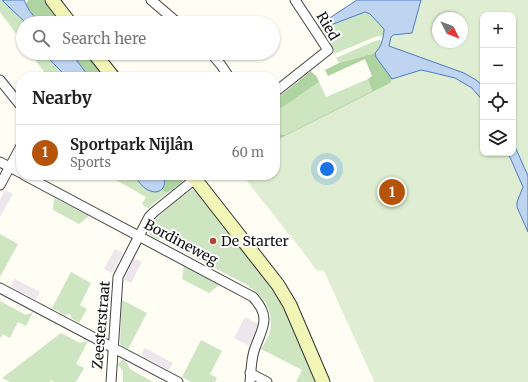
<!DOCTYPE html>
<meta charset="utf-8">
<style>
body{margin:0;font-family:Merriweather,serif;background:#f2f2f2;color:#222}
.controls{position:absolute;right:12px;top:12px;display:grid;overflow:hidden;border-radius:8px;box-shadow:0 1px 3px #0004}
.controls button{width:36px;height:36px;display:grid;place-items:center;padding:0;border:0;border-bottom:1px solid #e0e0e0;background:#fff;color:#222;font:20px sans-serif}
.compass{position:absolute;left:432px;top:12px;width:36px;height:36px;border-radius:50%;background:#fff;box-shadow:0 1px 3px #0004;rotate:132deg}
.you{position:absolute;left:327px;top:169px;width:14px;height:14px;margin:-10px;border:3px solid #fff;border-radius:50%;background:#1a73e8;box-shadow:0 0 0 6px #1a73e833}
.badge{display:grid;place-items:center;width:26px;height:26px;border-radius:50%;background:#b45309;color:#fff;font-size:13px;font-weight:700}
.pin{position:absolute;translate:-50% -50%;border:2px solid #fff;box-shadow:0 1px 4px #0006}
.list{margin:0;padding:0;list-style:none}
h2{display:flex;justify-content:space-between;align-items:center;height:52px;margin:0;padding:0 16px;font-size:17px}
h2 small{font-size:13px;font-weight:400;color:#767676}
.list li{display:grid;grid-template-columns:26px 1fr auto;gap:12px;align-items:center;box-sizing:border-box;height:56px;padding:0 16px;border-top:1px solid #e0e0e0}
.list b{display:block;font-size:15px;white-space:nowrap}
.list p{margin:0;font-size:13px;white-space:nowrap;color:#767676}
.list em{font-size:13px;font-style:normal;color:#767676}
.icon{flex:none;width:22px;height:22px;fill:none;stroke:currentColor;stroke-width:2;stroke-linecap:round;stroke-linejoin:round}
.map{position:relative;flex:none;width:528px;height:382px;overflow:hidden}
.search{position:absolute;background:#fff;box-shadow:0 1px 3px #0004;left:16px;top:16px;width:264px;height:44px;display:flex;align-items:center;gap:10px;box-sizing:border-box;padding:0 14px;border-radius:22px;color:#767676;font-size:15px}
.panel{position:absolute;background:#fff;box-shadow:0 1px 3px #0004;left:16px;top:72px;width:264px;height:108px;border-radius:16px}
.map>svg:first-child{display:block}
.industrial{fill:#ede6ed}
.green{fill:#cde5c1}
.forest{fill:#afd4a2}
.pitch{fill:#dfeed2;fill-rule:evenodd}
.water{fill:#bfd4f0;stroke:#4e7dbf}
.lines{fill:none;stroke-linecap:round;stroke-linejoin:round}
.street-casing{stroke:#434343;stroke-width:11}
.secondary-casing{stroke:#323232;stroke-width:15}
.street{stroke:#fff;stroke-width:9}
.secondary{stroke:#f1f6b7;stroke-width:13}
.poi-dot{fill:#b14837;stroke:#fff;stroke-width:1.5}
.labels{text-anchor:middle;dominant-baseline:central;stroke-width:4;stroke-linejoin:round;paint-order:stroke}
.street-label{font-size:14px;fill:#101010;stroke:#fff}
.poi-label{font-size:14px;fill:#101010;stroke:#fff;text-anchor:start}
</style>
<div class="map">
<svg width="528" height="382" viewBox="0 0 528 382">
<rect width="100%" height="100%" fill="#fefef5"/>
<g class="industrial">
<path d="M 5,190 L 13,194 L 0,217 L 0,200 Z"/>
<path d="M 115,249 L 123,253 L 112,273 L 104,269 Z"/>
<path d="M 134,258 L 142,262 L 131,283 L 124,280 Z"/>
<path d="M 15,279 L 40,292 L 36,300 L 11,286 Z"/>
<path d="M 245,317 L 258,324 L 249,346 L 234,338 Z"/>
<path d="M 145,348 L 173,363 L 169,370 L 141,355 Z"/>
</g>
<g class="green">
<path d="M 0,0 L 2,0 L 10,8 L 26,23 L 23,23 L 23,43 L 0,12 Z"/>
<path d="M 365,12 L 370,14 L 384,29 L 384,34 L 383,37 L 379,36 L 375,37 L 334,54 L 317,27 L 325,21 L 326,25 L 328,26 Z"/>
<path d="M 379,40 L 382,41 L 379,50 L 375,53 L 339,63 L 336,58 L 375,41 Z"/>
<path d="M 30,53 L 45,53 L 52,62 L 67,77 L 48,77 Z"/>
<path d="M 368,79 L 372,91 L 285,135 L 278,134 L 275,127 L 275,114 L 277,111 L 319,82 L 326,97 Z"/>
<path d="M 107,175 L 135,175 C 140,185 150,195 162,190 L 167,193 L 148,208 L 142,204 L 146,197 Z"/>
<path d="M 191,190 L 193,190 L 196,191 L 270,283 L 285,309 L 317,382 L 296,382 L 302,370 L 261,349 C 264,344 267,340 269,335 C 275,314 266,297 249,287 L 249,286 L 160,239 L 160,240 C 156,238 150,236 149,233 C 146,222 183,197 191,190 Z"/>
<path d="M 54,198 L 89,216 L 79,224 L 53,210 Z"/>
<path d="M 0,234 L 18,244 L 0,277 Z"/>
<path d="M 184,266 L 219,285 L 209,293 L 182,279 Z"/>
<path d="M 71,272 L 91,283 L 80,305 L 87,309 L 79,323 L 71,318 L 71,315 L 68,313 L 66,316 L 52,308 Z"/>
<path d="M 122,300 L 147,313 L 128,349 L 121,345 L 120,343 Z"/>
<path d="M 0,301 L 26,315 L 33,312 L 26,326 L 18,322 L 10,338 L 3,334 L 0,338 Z"/>
<path d="M 61,333 L 80,343 L 88,341 L 76,364 L 84,368 L 76,382 L 54,382 L 51,380 L 50,382 L 10,382 L 2,378 Z"/>
<path d="M 201,340 L 222,351 L 210,374 L 217,378 L 215,382 L 191,382 L 182,377 Z"/>
<path d="M 123,360 L 125,361 L 125,362 L 127,363 L 130,369 L 153,382 L 123,382 L 123,371 L 118,365 L 119,362 Z"/>
</g>
<g class="forest">
<path d="M 28,0 L 44,0 L 63,23 L 39,23 L 29,10 L 26,4 Z"/>
<path d="M 69,53 L 87,53 L 101,72 L 98,77 L 89,77 L 75,58 Z"/>
<path d="M 375,53 L 376,57 L 405,75 L 275,151 L 275,127 L 279,134 L 285,135 L 372,91 L 368,79 L 372,76 L 365,59 L 328,76 L 325,70 L 339,63 Z"/>
<path d="M 311,71 L 317,77 L 319,82 L 277,111 L 275,114 L 275,100 Z"/>
<path d="M 163,175 L 184,175 L 184,178 L 182,182 L 167,193 L 162,190 C 165,185 166,180 163,175 Z"/>
</g>
<path class="pitch" d="M 421,0 L 528,0 L 528,382 L 373,382 L 374,381 L 324,271 L 316,270 L 304,253 L 242,175 L 275,175 L 275,139 L 277,140 L 390,83 L 392,79 L 405,75 L 389,45 L 391,37 L 393,35 L 410,34 L 412,32 ZM 483,15 L 513,15 L 513,153 L 483,153 ZM 438,18 L 462,18 L 462,42 L 438,42 Z"/>
<g class="water">
<path d="M 2,0 L 24,0 L 29,10 L 39,23 L 26,23 L 10,8 Z"/>
<path d="M 357,0 L 421,0 L 412,33 L 393,35 L 391,37 L 389,46 L 464,73 L 476,80 L 483,86 L 483,101 L 472,88 L 455,78 L 430,72 L 421,70 L 392,79 L 376,57 L 375,53 C 381,48 384,37 384,29 L 370,14 L 365,12 L 328,26 L 326,25 L 325,21 Z"/>
<path d="M 45,53 L 69,53 L 75,58 L 89,77 L 67,77 L 52,62 Z"/>
<path d="M 513,142 L 528,176 L 528,232 L 517,207 L 517,202 L 523,187 L 508,153 L 513,153 Z"/>
<path d="M 135,175 L 163,175 C 168,187 160,196 148,190 C 142,187 138,181 135,175 Z"/>
</g>
<g class="lines">
<defs>
<g id="street">
<path d="M 151,0 L 178,23"/>
<path d="M 211,53 L 221,65 L 229,77"/>
<path d="M 0,80 L 21,106"/>
<path d="M 275,92 L 328,50 L 295,0"/>
<path d="M 0,162 L 21,173"/>
<path d="M 24,175 L 253,297 C 273,319 261,329 254,351 C 251,361 251,372 250,382"/>
<path d="M 0,185 L 21,146"/>
<path d="M 0,288 L 178,382"/>
<path d="M 250,373 L 267,382"/>
<path d="M 111,382 L 118,277 L 139,236 L 149,217 L 154,212 L 195,179"/>
</g>
<g id="secondary">
<path d="M 52,0 L 70,23"/>
<path d="M 94,53 L 113,77"/>
<path d="M 192,175 L 278,285 L 290,305 L 323,382"/>
</g>
</defs>
<use href="#street" class="street-casing"/>
<use href="#secondary" class="secondary-casing"/>
<use href="#street" class="street"/>
<use href="#secondary" class="secondary"/>
</g>
<circle class="poi-dot" cx="213" cy="241" r="4"/>
<g class="labels">
<g class="street-label">
<text transform="translate(328 26) rotate(60)">Ried</text>
<text transform="translate(181 242) rotate(28)">Bordineweg</text>
<text transform="translate(101 325) rotate(-85)">Zeesterstraat</text>
</g>
<g class="poi-label">
<text x="221" y="241">De Starter</text>
</g>
</g>
</svg>
<div class="controls">
<button>+</button>
<button>−</button>
<button><svg class="icon" aria-label="locate" viewBox="0 0 24 24"><circle cx="12" cy="12" r="6"/><path d="M12 2v4M12 18v4M2 12h4M18 12h4"/></svg></button>
<button><svg class="icon" aria-label="layers" viewBox="0 0 24 24"><path d="M12 4l9 5-9 5-9-5zM3 14l9 5 9-5"/></svg></button>
</div>
<svg class="compass" viewBox="-18 -18 36 36"><path d="M0-13l5 13h-10z" fill="#e53935"/><path d="M0 13l5-13h-10z" fill="#767676"/></svg>
<div class="you"></div>
<div class="pin badge" style="left:392px;top:192px">1</div>
<div class="search"><svg class="icon" aria-label="search" viewBox="0 0 24 24"><circle cx="10" cy="10" r="6"/><path d="M15 15l6 6"/></svg>Search here</div>
<section class="panel">
<h2>Nearby<small></small></h2>
<ul class="list">
<li><span class="badge">1</span><div><b>Sportpark Nijlân</b><p>Sports</p></div><em>60 m</em></li>
</ul>
</section>
</div>
